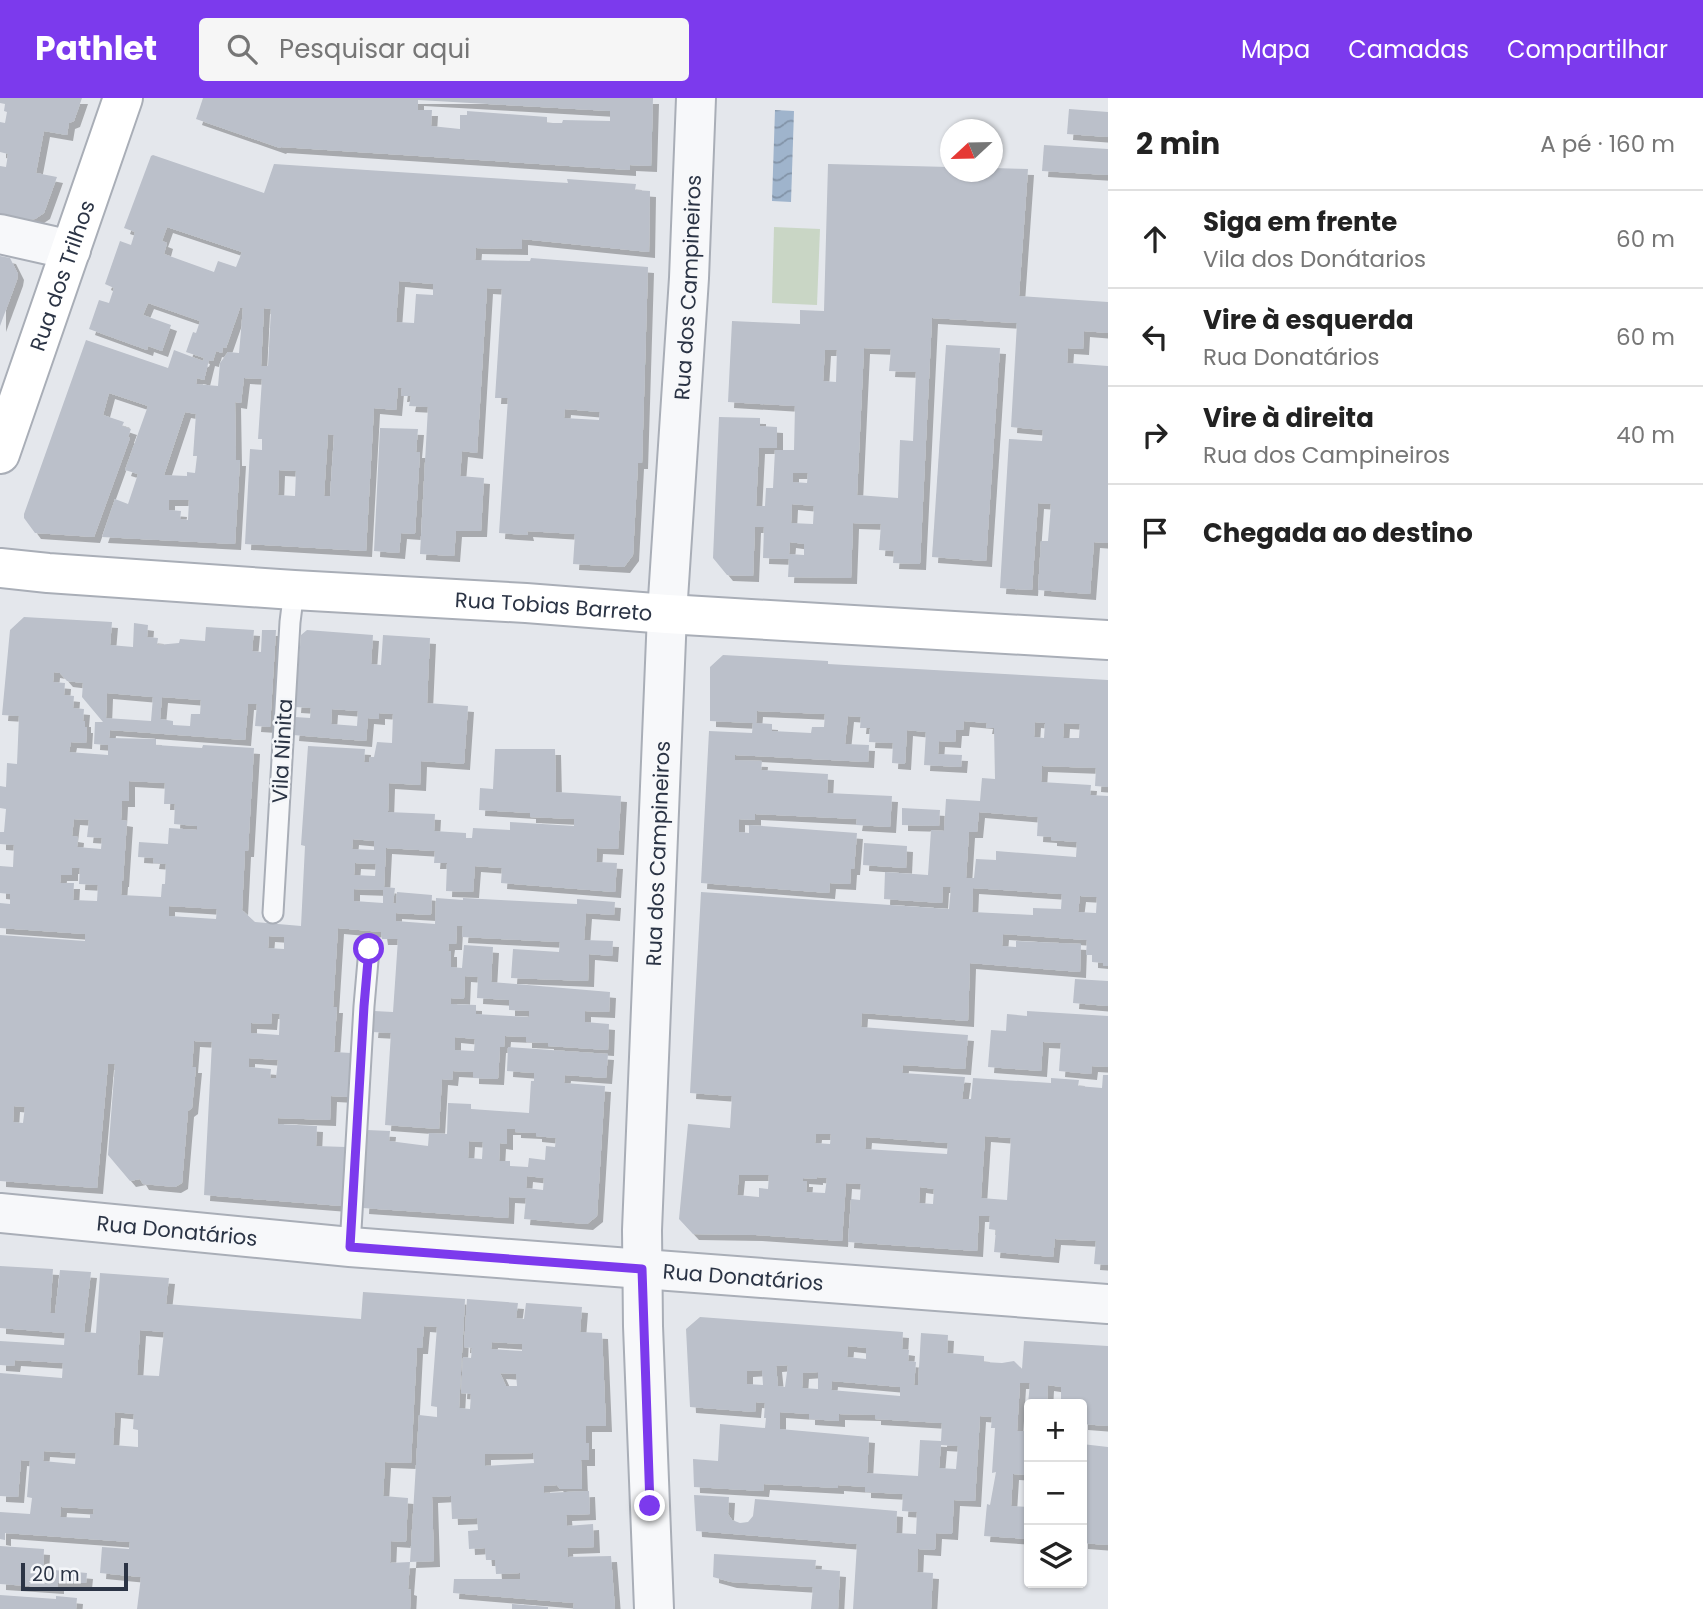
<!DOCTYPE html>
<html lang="pt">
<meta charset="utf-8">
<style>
body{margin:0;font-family:Poppins,sans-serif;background:#f6f6f6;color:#222}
.controls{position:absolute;right:21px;bottom:21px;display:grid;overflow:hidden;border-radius:7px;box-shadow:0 2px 5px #0004}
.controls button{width:63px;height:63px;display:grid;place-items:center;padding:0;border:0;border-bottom:2px solid #e0e0e0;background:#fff;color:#222;font:35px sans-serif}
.compass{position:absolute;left:940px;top:21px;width:63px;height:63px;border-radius:50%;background:#fff;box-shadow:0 2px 5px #0004;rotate:248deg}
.scale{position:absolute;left:21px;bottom:18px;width:107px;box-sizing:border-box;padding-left:7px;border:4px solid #2b3445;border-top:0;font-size:19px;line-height:24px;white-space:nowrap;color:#2b3445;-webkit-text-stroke:5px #f4f6f9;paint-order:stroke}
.stop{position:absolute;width:21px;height:21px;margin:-16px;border:5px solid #7c3aed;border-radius:50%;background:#fff}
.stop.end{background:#7c3aed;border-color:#fff;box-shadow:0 2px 7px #0008}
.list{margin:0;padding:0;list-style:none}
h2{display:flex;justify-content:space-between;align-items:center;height:91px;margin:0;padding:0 28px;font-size:30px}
h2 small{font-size:23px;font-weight:400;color:#767676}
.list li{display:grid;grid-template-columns:46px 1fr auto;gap:21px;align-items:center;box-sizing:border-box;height:98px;padding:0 28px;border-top:2px solid #e0e0e0}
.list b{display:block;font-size:26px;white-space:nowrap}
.list p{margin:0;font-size:23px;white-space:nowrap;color:#767676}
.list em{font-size:23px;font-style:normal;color:#767676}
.icon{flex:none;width:38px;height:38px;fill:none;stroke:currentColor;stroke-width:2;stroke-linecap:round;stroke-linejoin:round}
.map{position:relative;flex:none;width:1108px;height:1511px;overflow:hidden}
header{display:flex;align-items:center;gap:42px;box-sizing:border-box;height:98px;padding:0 35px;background:#7c3aed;color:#fff}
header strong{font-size:33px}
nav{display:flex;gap:38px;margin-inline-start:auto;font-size:24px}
.search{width:490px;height:63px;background:#f6f6f6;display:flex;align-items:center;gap:18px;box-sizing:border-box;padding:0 24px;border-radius:7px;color:#767676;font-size:26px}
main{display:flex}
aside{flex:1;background:#fff}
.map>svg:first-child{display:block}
.green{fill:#c9d6c5}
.water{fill:url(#water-waves)}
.building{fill:#bbc0ca;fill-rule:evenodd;filter:url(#shadow)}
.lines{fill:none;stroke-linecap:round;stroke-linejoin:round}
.lane-casing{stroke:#a9aeb7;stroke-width:23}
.street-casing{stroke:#a9aeb7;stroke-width:42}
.secondary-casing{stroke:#a9aeb7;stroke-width:42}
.lane{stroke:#f7f8fa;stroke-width:19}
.street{stroke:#f7f8fa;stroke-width:38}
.secondary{stroke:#fff;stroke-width:38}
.route{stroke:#7c3aed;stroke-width:9}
.labels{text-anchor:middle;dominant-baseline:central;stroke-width:5;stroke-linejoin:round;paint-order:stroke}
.street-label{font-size:21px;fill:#2b3445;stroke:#f4f6f9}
</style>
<header>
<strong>Pathlet</strong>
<div class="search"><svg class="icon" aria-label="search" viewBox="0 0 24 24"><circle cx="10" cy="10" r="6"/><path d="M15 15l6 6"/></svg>Pesquisar aqui</div>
<nav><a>Mapa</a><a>Camadas</a><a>Compartilhar</a></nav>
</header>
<main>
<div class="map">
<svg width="1108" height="1511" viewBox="0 0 1108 1511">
<defs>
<pattern id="water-waves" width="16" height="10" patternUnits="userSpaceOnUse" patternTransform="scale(1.75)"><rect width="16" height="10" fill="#9fb4cc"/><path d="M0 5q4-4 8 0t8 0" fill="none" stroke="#8293a7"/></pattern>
<filter id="shadow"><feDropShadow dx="6" dy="6" stdDeviation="0" flood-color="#0004"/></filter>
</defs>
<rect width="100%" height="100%" fill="#e4e7ec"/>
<path class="green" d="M 774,129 L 820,131 L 817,207 L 772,205 Z"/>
<path class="water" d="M 775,12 L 794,13 L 791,104 L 772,103 Z"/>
<g class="building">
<path d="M 0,0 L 82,0 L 74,23 L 69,25 L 67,37 L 44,33 L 36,75 L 57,79 L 44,115 L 35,121 L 24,122 L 0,116 L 0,68 L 6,69 L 8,56 L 0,54 L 0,24 L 5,25 L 7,14 L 4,13 L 5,6 L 0,5 Z"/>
<path d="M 203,0 L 653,0 L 651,68 L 630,67 L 630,72 L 281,49 L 280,50 L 196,21 ZM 418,2 L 610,13 L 610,23 L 563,22 L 562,25 L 547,25 L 547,19 L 467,13 L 467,17 L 460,17 L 460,31 L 431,28 L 432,12 L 418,12 Z"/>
<path d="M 1069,11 L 1108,14 L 1108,39 L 1067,36 Z"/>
<path d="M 1044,47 L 1108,51 L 1108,77 L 1042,73 Z"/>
<path d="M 153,57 L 264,95 L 274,66 L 568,85 L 567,81 L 636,86 L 635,92 L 650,93 L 649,154 L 522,141 L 522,151 L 476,150 L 475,162 L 530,163 L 531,160 L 648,169 L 642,365 L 638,365 L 633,457 L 624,469 L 573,466 L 575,436 L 527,433 L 528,437 L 499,435 L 508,300 L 495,300 L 502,191 L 487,190 L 477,355 L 462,353 L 460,378 L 484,380 L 481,433 L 456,433 L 454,458 L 420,456 L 428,309 L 409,308 L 411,298 L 401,298 L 402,290 L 398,290 L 396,312 L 374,310 L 366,453 L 245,446 L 250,351 L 262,352 L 262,341 L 258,341 L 262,281 L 244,280 L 241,305 L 235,304 L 236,362 L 240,362 L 235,446 L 102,439 L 115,401 L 128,406 L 138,376 L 125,372 L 148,308 L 109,295 L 103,317 L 124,324 L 122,328 L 131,331 L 128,339 L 130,340 L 94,439 L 35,435 L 24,420 L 24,416 L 86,242 L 168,270 L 174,252 L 203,263 L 204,260 L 186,254 L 193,234 L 196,235 L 200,223 L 148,205 L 143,217 L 171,227 L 162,253 L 148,248 L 147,252 L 89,231 L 99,202 L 109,205 L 114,190 L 105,186 L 120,143 L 131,147 L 135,134 L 124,130 L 151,58 ZM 167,129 L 242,154 L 236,169 L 218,163 L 214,174 L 164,156 L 167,145 L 162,143 ZM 399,183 L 433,186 L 433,197 L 416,196 L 414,225 L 396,224 ZM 240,210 L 243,210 L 239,255 L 228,254 L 220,265 L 218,288 L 196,286 L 197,280 L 204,282 L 209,262 L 213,263 L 216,253 L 222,255 L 223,249 L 226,250 ZM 264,210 L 271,211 L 268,268 L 261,268 ZM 565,311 L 600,314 L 599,322 L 564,320 ZM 185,314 L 196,316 L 193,358 L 197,358 L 195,375 L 187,374 L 187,378 L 164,377 ZM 328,336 L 334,337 L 330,398 L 324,398 ZM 279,372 L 296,373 L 295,398 L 278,397 ZM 169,402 L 189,402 L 188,422 L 180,421 L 181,413 L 169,412 Z"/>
<path d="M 828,66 L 950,69 L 950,74 L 993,74 L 993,70 L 1028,71 L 1019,198 L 1108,204 L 1108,235 L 1084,233 L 1083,251 L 1068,250 L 1067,265 L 1108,268 L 1108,445 L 1094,444 L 1090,496 L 1038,492 L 1041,443 L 1048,443 L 1051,406 L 1038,405 L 1032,492 L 1000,490 L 1009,341 L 1042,343 L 1043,332 L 1011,329 L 1017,225 L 932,220 L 920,466 L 893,465 L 894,453 L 879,452 L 881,426 L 853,425 L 851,480 L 788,479 L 789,461 L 763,460 L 764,429 L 755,429 L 753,478 L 727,477 L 713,460 L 719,319 L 760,320 L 760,328 L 777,329 L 777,350 L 759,350 L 756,408 L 765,408 L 766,390 L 773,390 L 775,352 L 794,352 L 795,308 L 728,304 L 732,223 L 800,226 L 800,212 L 824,213 ZM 864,250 L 891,251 L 889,273 L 916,274 L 913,343 L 900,342 L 898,400 L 857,397 ZM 825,252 L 837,252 L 836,284 L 823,283 ZM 793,375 L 808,375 L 807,385 L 793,384 ZM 792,406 L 814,408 L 813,426 L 791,425 ZM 790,444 L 804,446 L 804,457 L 789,456 Z"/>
<path d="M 0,158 L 10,160 L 18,176 L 17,182 L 0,228 Z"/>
<path d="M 946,247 L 1000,250 L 986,463 L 932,459 Z"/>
<path d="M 380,330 L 418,331 L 416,354 L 420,354 L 415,436 L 401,435 L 399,455 L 374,453 Z"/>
<path d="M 24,519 L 112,524 L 110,547 L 133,549 L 134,525 L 148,527 L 147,539 L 158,540 L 157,547 L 179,545 L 180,541 L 205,543 L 206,529 L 254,532 L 252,553 L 261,554 L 262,532 L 276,532 L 270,629 L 255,628 L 257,606 L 248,606 L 245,642 L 110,632 L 109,640 L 156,641 L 156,647 L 202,650 L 203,647 L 254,650 L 248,753 L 245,753 L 242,812 L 255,824 L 301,828 L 305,748 L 301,747 L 308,648 L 365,651 L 364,664 L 369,664 L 370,659 L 374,659 L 377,644 L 392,645 L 393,616 L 379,615 L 379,621 L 368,620 L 366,643 L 293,637 L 295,619 L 310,620 L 311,610 L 295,609 L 301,537 L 307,532 L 373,537 L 371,566 L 381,567 L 383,537 L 430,540 L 427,605 L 468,608 L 464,666 L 421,663 L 420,687 L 389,685 L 388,714 L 435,716 L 434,733 L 466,735 L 466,740 L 472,740 L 473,730 L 510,732 L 510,724 L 574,728 L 574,721 L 530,719 L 530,715 L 479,712 L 480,690 L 493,691 L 495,651 L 555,651 L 556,694 L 621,698 L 618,751 L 597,750 L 596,764 L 617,765 L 615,794 L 501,785 L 502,770 L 475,768 L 473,794 L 446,793 L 447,765 L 434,765 L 435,753 L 386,750 L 384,789 L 395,790 L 393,805 L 396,806 L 397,794 L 432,797 L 431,817 L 396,815 L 396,823 L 435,826 L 436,800 L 463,802 L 463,800 L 577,806 L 577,801 L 615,804 L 614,817 L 586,815 L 584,842 L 613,843 L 612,858 L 589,856 L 588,883 L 511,880 L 513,851 L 559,854 L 560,844 L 462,839 L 463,828 L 457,828 L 456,846 L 449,846 L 448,853 L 451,853 L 451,869 L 462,870 L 464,847 L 493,849 L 491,884 L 610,894 L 609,914 L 585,913 L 585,924 L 609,926 L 608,952 L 548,948 L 548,945 L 526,944 L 526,939 L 505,938 L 504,949 L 500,949 L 498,981 L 473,980 L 473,974 L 453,973 L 452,982 L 442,981 L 439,1031 L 385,1027 L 391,935 L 372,934 L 374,913 L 393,914 L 398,841 L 382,841 L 381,834 L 338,830 L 333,909 L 337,909 L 334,954 L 351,955 L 349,999 L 331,998 L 330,1022 L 278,1020 L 278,1026 L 317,1028 L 316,1048 L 346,1049 L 342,1108 L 204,1097 L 212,944 L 194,943 L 192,969 L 196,969 L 192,1010 L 188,1013 L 182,1085 L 175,1089 L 143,1086 L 140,1081 L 130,1083 L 108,1057 L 115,966 L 108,966 L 97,1090 L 0,1083 L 0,837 L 85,843 L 85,836 L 0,830 L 0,805 L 10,806 L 10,796 L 0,795 L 0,768 L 13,769 L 14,747 L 0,746 L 0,734 L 4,734 L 6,711 L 0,710 L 0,688 L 6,689 L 7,665 L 17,666 L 19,618 L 2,617 L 10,532 ZM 54,574 L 60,575 L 67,583 L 83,585 L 82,599 L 103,624 L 95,624 L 94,646 L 108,647 L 108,657 L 69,654 L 71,644 L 86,645 L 87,629 L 85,629 L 85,623 L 83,623 L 84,611 L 73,610 L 74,598 L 64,597 L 65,585 L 53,584 ZM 107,595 L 153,599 L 151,623 L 106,620 ZM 162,599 L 201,602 L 200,616 L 191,616 L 190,628 L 173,627 L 173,623 L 160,621 ZM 332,611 L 358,613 L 357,628 L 331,626 ZM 129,683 L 165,685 L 164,706 L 175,706 L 174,726 L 197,728 L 197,732 L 169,730 L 168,746 L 139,744 L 138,759 L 154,760 L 153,765 L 166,766 L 165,786 L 162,786 L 161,799 L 121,797 L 122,783 L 123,783 L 127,723 L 121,722 L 122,703 L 129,703 ZM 74,721 L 89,722 L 87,739 L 102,740 L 101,751 L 77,749 L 78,739 L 72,738 ZM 353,741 L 374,743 L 374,752 L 352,751 ZM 355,765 L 376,766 L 375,778 L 354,777 ZM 72,770 L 80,770 L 79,786 L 98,787 L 97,803 L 73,802 L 74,785 L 60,785 L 61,777 L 72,777 ZM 354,791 L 383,792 L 383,805 L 354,803 ZM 169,808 L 217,811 L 216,821 L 169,818 ZM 269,838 L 284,839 L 284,851 L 268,850 ZM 465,878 L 478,879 L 477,900 L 509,902 L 509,912 L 529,913 L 529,919 L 476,916 L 476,907 L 451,906 L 451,900 L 464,901 ZM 272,915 L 280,916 L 279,937 L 251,935 L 251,925 L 271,926 ZM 455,939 L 475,941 L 474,953 L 455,952 ZM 249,960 L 278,962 L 276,980 L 270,981 L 271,971 L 249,969 ZM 14,1008 L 25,1009 L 23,1025 L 13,1024 Z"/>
<path d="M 723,557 L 828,563 L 828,566 L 1108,582 L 1108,689 L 1095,688 L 1096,670 L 1042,668 L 1041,684 L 1091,687 L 1090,697 L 1108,698 L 1108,868 L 1103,868 L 1103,865 L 1092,864 L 1092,857 L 1086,857 L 1087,842 L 1003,836 L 1002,848 L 1016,849 L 1016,843 L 1081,846 L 1080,874 L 970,865 L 968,923 L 862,915 L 861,929 L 968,937 L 965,971 L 903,967 L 902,975 L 965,979 L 962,1001 L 971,1001 L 973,980 L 1051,985 L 1051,980 L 1079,982 L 1078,988 L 1102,990 L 1103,977 L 1108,977 L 1108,1167 L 1094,1166 L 1096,1143 L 1055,1141 L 1053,1159 L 994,1154 L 996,1132 L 989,1131 L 990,1118 L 979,1118 L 977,1153 L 848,1144 L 851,1101 L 860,1102 L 861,1086 L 846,1085 L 842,1143 L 756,1137 L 693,1136 L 679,1121 L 688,1026 L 730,1030 L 732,998 L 690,995 L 701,794 L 949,811 L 951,789 L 943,789 L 942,805 L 884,801 L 885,774 L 928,777 L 931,732 L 944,733 L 946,701 L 980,703 L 982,680 L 995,681 L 994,630 L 986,630 L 987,625 L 964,623 L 963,632 L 956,632 L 955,644 L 939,643 L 938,656 L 962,657 L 961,669 L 924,667 L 926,634 L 907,632 L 905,666 L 892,665 L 893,645 L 869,644 L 870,630 L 860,630 L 861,619 L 848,618 L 845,646 L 869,647 L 868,664 L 735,657 L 735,662 L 762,663 L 761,672 L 828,676 L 827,695 L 892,698 L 890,729 L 856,727 L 857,721 L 755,716 L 755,722 L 739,721 L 739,734 L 749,735 L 749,727 L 857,735 L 854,771 L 851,771 L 850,786 L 830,785 L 829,795 L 701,785 L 709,633 L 752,635 L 753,625 L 710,623 L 710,569 ZM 757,613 L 825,616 L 824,629 L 812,629 L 811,635 L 772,633 L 772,626 L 756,625 ZM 1035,624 L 1045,625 L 1044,640 L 1034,639 ZM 1064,625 L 1080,626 L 1079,640 L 1063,640 ZM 979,714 L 1038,719 L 1037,738 L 1051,739 L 1051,742 L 1077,744 L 1076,759 L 996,753 L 996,762 L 976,761 L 974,780 L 966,780 L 969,734 L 977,734 ZM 973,790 L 1062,796 L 1061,811 L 1033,810 L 1033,817 L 972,814 ZM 1080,798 L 1097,799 L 1096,815 L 1078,814 ZM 816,1036 L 831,1036 L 830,1046 L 815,1045 ZM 985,1038 L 1011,1040 L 1007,1102 L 981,1100 ZM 866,1039 L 948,1045 L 947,1056 L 865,1051 ZM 739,1077 L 769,1077 L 768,1091 L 759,1090 L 759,1099 L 737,1097 ZM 817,1079 L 827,1080 L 825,1095 L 806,1094 L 807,1083 L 803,1083 L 803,1080 L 817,1081 ZM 920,1089 L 934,1091 L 933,1106 L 919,1105 Z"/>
<path d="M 902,710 L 940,712 L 939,728 L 902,727 Z"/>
<path d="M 864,745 L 907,748 L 906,770 L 863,767 Z"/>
<path d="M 1075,881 L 1108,883 L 1108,908 L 1073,905 Z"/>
<path d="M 1027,913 L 1108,918 L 1108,969 L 1092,968 L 1091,976 L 1059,973 L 1061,945 L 1043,944 L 1041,973 L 988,969 L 991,932 L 1006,933 L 1007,916 L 1027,918 Z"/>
<path d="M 508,949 L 608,956 L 606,980 L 565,977 L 564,985 L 605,988 L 597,1118 L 587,1126 L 524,1121 L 526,1100 L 509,1099 L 508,1120 L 363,1110 L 367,1032 L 390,1033 L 389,1043 L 428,1048 L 429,1035 L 447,1036 L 448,1005 L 471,1006 L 471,1011 L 529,1015 L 531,983 L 534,983 L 534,975 L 507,973 ZM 507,1031 L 515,1031 L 515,1034 L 536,1035 L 536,1038 L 556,1040 L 555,1049 L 546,1048 L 545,1062 L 529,1060 L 528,1069 L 510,1068 L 510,1063 L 499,1063 L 500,1045 L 507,1046 ZM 469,1043 L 483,1044 L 482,1061 L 468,1060 ZM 527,1078 L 544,1080 L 543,1092 L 526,1090 Z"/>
<path d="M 0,1168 L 53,1171 L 50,1215 L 55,1215 L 60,1172 L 91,1174 L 84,1234 L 96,1235 L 100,1175 L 169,1180 L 166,1206 L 361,1221 L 363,1194 L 465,1201 L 459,1310 L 470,1311 L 471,1296 L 461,1295 L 463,1259 L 471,1260 L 472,1250 L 464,1249 L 467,1201 L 518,1205 L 516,1220 L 524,1221 L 526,1205 L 582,1209 L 580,1234 L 602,1235 L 606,1328 L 586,1328 L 586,1345 L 589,1345 L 589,1362 L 581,1362 L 582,1391 L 560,1391 L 557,1387 L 544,1388 L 544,1395 L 589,1393 L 590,1416 L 566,1417 L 567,1428 L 593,1426 L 594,1449 L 567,1450 L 568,1459 L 611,1458 L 615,1511 L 573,1511 L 574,1505 L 453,1495 L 454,1481 L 520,1481 L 520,1475 L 496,1476 L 495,1462 L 486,1462 L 485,1450 L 469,1451 L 468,1433 L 478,1432 L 477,1420 L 452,1421 L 451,1398 L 432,1399 L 434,1463 L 410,1464 L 419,1317 L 437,1319 L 437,1309 L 431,1308 L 437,1229 L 424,1228 L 422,1250 L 417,1250 L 411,1365 L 385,1364 L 383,1398 L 408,1400 L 406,1444 L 391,1443 L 390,1465 L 410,1464 L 408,1491 L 411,1492 L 410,1511 L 137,1511 L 141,1479 L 100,1475 L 102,1449 L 129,1451 L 130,1444 L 5,1435 L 5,1442 L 0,1441 L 0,1414 L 30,1416 L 32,1400 L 27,1399 L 30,1363 L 21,1362 L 18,1399 L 0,1398 L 0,1275 L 62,1280 L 63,1265 L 15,1262 L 14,1268 L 0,1267 L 0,1243 L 64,1247 L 65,1235 L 0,1230 ZM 140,1232 L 164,1234 L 159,1278 L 137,1277 ZM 492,1244 L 522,1246 L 522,1253 L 491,1251 ZM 500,1275 L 516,1276 L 517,1288 L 506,1288 ZM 115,1314 L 134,1316 L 133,1331 L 138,1332 L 138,1349 L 113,1347 ZM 44,1353 L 76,1355 L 75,1366 L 43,1363 ZM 533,1355 L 534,1365 L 485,1368 L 485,1356 ZM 61,1409 L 94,1411 L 93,1416 L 90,1416 L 90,1420 L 60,1419 Z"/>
<path d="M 700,1219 L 903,1234 L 902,1251 L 909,1252 L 908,1263 L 916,1264 L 914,1287 L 918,1287 L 921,1235 L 948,1237 L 947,1255 L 984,1258 L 984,1264 L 1002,1265 L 1014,1263 L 1022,1271 L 1024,1243 L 1108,1248 L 1108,1328 L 1082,1326 L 1082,1306 L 1061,1305 L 1061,1289 L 1048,1287 L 1047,1306 L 1028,1306 L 1030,1285 L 1020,1285 L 1017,1333 L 1026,1333 L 1027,1317 L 1029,1317 L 1029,1377 L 1013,1376 L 1011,1408 L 1029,1409 L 1029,1441 L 984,1438 L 987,1406 L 990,1407 L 996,1374 L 992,1375 L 995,1330 L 991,1330 L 992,1319 L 980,1318 L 975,1403 L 954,1402 L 952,1436 L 936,1435 L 935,1452 L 918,1451 L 917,1474 L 933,1475 L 931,1511 L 853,1511 L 857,1446 L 696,1433 L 694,1397 L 729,1399 L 728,1416 L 732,1422 L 740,1425 L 748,1424 L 753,1418 L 755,1401 L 897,1413 L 896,1435 L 916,1436 L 917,1414 L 902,1413 L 903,1396 L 865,1394 L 865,1389 L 838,1387 L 838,1390 L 764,1386 L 763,1393 L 694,1389 L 693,1361 L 718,1363 L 720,1326 L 765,1330 L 766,1320 L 764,1320 L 765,1305 L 756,1304 L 755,1314 L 690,1309 L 686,1231 ZM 848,1248 L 866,1250 L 866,1261 L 847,1259 ZM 788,1267 L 785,1289 L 778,1288 L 776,1268 ZM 762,1272 L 763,1287 L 747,1286 L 747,1273 ZM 818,1274 L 818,1291 L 802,1290 L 803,1275 ZM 832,1283 L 900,1289 L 900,1298 L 831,1292 ZM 780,1314 L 809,1316 L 809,1321 L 839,1323 L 839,1316 L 875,1317 L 875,1321 L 942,1325 L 941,1343 L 920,1342 L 918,1378 L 867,1375 L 869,1339 L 780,1331 ZM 941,1347 L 958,1348 L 956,1371 L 939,1370 Z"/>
<path d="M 1082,1346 L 1108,1349 L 1108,1447 L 1082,1445 L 1082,1413 L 1084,1413 L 1086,1381 L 1082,1381 Z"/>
<path d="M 0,1448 L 44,1451 L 43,1471 L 87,1475 L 86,1485 L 58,1485 L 58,1490 L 0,1486 Z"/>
<path d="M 714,1456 L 816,1462 L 815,1471 L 840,1473 L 838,1511 L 811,1511 L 813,1489 L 731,1484 L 713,1479 Z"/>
<path d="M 0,1497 L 56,1501 L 56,1498 L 77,1500 L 76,1511 L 0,1511 Z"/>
<path d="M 512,1506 L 548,1509 L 548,1511 L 512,1511 Z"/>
</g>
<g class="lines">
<defs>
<g id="lane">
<path d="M 273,815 L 290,524 L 294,492"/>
<path d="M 350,1149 L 364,908 L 369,851"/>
</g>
<g id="street">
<path d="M 0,136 L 71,152"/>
<path id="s1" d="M 0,1115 L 350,1149 L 1108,1206"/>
<path id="s2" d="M 654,1511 L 643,1228 L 642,1132 L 667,516 L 689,180 L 696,0"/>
</g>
<g id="secondary">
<path id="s3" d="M 0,356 L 123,0"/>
<path id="s4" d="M 0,470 L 48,475 L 294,492 L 526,505 L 667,516 L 1108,542"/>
</g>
</defs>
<use href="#lane" class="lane-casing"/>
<use href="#street" class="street-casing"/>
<use href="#secondary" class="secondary-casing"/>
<use href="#lane" class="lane"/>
<use href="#street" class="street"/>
<use href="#secondary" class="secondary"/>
</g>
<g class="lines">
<path class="route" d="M 369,851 L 364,908 L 350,1149 L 642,1171 L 650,1408"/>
</g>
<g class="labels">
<g class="street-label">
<text stroke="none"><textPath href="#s3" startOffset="189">Rua dos Trilhos</textPath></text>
<text stroke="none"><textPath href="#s2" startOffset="1323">Rua dos Campineiros</textPath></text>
<text stroke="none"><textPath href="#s4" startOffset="555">Rua Tobias Barreto</textPath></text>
<text transform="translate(282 653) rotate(-87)">Vila Ninita</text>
<text stroke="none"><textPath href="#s2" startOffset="756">Rua dos Campineiros</textPath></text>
<text stroke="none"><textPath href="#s1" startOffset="178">Rua Donatários</textPath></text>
<text stroke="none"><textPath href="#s1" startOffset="746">Rua Donatários</textPath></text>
</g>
</g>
</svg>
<div class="controls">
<button>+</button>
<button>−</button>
<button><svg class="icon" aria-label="layers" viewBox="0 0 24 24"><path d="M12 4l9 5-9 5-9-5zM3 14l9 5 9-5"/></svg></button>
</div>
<svg class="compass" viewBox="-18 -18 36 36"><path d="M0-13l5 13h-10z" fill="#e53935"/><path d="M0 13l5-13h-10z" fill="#767676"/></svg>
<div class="scale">20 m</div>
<div class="stop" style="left:369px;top:851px"></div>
<div class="stop end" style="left:650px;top:1408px"></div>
</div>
<aside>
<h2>2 min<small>A pé · 160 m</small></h2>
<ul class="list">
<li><svg class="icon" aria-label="ahead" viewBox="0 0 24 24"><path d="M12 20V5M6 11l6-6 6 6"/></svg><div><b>Siga em frente</b><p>Vila dos Donátarios</p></div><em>60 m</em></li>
<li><svg class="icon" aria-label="left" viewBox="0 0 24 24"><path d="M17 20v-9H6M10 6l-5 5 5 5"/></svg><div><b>Vire à esquerda</b><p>Rua Donatários</p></div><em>60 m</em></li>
<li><svg class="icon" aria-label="right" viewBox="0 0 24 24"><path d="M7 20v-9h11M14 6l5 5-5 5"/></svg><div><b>Vire à direita</b><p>Rua dos Campineiros</p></div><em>40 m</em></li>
<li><svg class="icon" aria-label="arrive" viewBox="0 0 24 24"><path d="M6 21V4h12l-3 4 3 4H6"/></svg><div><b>Chegada ao destino</b></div></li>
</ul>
</aside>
</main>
